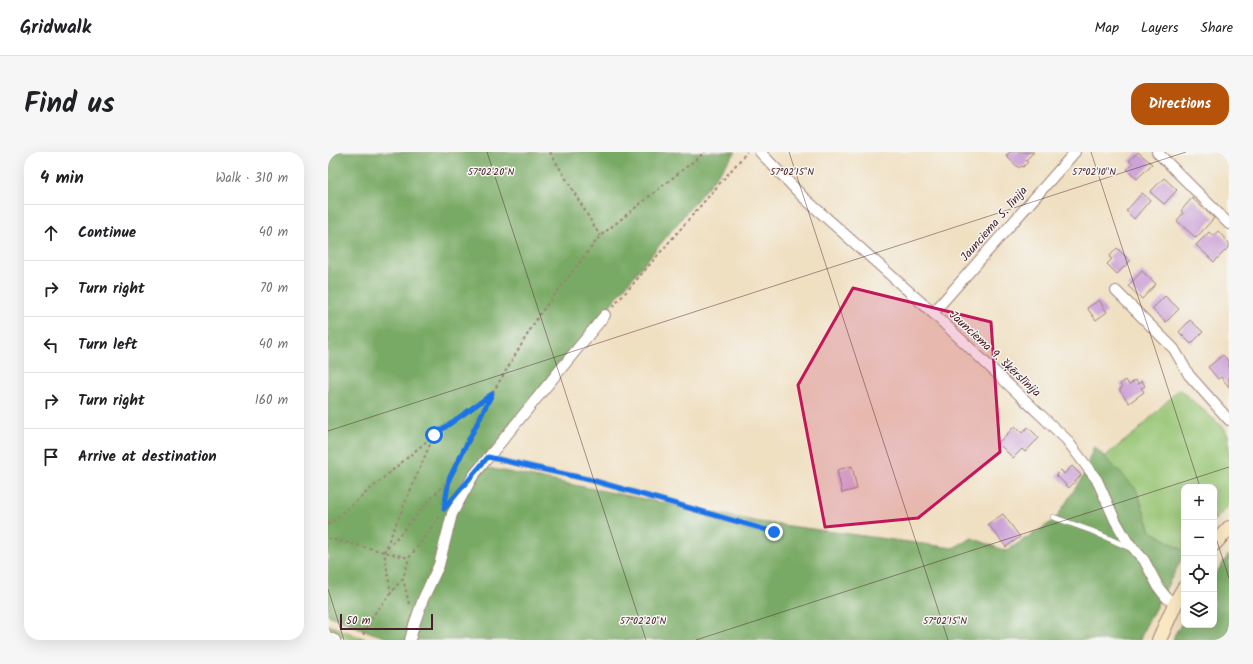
<!DOCTYPE html>
<meta charset="utf-8">
<style>
body{margin:0;font-family:Kalam,sans-serif;background:#f6f6f6;color:#202124}
.controls{position:absolute;right:12px;bottom:12px;display:grid;overflow:hidden;border-radius:8px;box-shadow:0 4px 16px #0002}
.controls button{width:36px;height:36px;display:grid;place-items:center;padding:0;border:0;border-bottom:1px solid #e0e0e0;background:#fff;color:#202124;font:20px sans-serif}
.scale{position:absolute;left:12px;bottom:10px;width:93px;box-sizing:border-box;padding-left:4px;border:2px solid #4a1f2b;border-top:0;font-size:11px;line-height:14px;white-space:nowrap;color:#4a1f2b;-webkit-text-stroke:3px #f6f6f2;paint-order:stroke}
.stop{position:absolute;width:12px;height:12px;margin:-9px;border:3px solid #1a73e8;border-radius:50%;background:#fff}
.stop.end{background:#1a73e8;border-color:#fff;box-shadow:0 1px 4px #0008}
.list{margin:0;padding:0;list-style:none}
h2{display:flex;justify-content:space-between;align-items:center;height:52px;margin:0;padding:0 16px;font-size:17px}
h2 small{font-size:13px;font-weight:400;color:#757577}
.list li{display:grid;grid-template-columns:26px 1fr auto;gap:12px;align-items:center;box-sizing:border-box;height:56px;padding:0 16px;border-top:1px solid #e0e0e0}
.list b{display:block;font-size:15px;white-space:nowrap}
.list em{font-size:13px;font-style:normal;color:#757577}
.icon{flex:none;width:22px;height:22px;fill:none;stroke:currentColor;stroke-width:2;stroke-linecap:round;stroke-linejoin:round}
.map{position:relative;flex:none;width:901px;height:488px;overflow:hidden;border-radius:16px}
header{display:flex;align-items:center;gap:24px;box-sizing:border-box;height:56px;padding:0 20px;background:#fff;border-bottom:1px solid #e0e0e0}
header strong{font-size:19px}
nav{display:flex;gap:22px;margin-inline-start:auto;font-size:14px}
.intro{display:flex;align-items:center;justify-content:space-between;box-sizing:border-box;height:96px;padding:0 24px}
h1{margin:0;font-size:28px}
.button{padding:10px 18px;border-radius:16px;background:#b45309;color:#fff;font-size:14px;font-weight:700}
main{display:flex;gap:24px;padding:0 24px}
aside{flex:1;background:#fff;border-radius:16px;box-shadow:0 4px 16px #0002}
.map>svg:first-child{display:block}
.green{fill:#97c573;stroke:#70724f}
.forest{fill:#79aa65;stroke:#626448}
.building{fill:#cca3d7}
.lines{fill:none;stroke-linecap:round;stroke-linejoin:round}
.service-casing{stroke:#9d8076;stroke-width:6}
.minor-casing{stroke:#9d8076;stroke-width:12}
.secondary-casing{stroke:#9d8076;stroke-width:16}
.path{stroke:#9d8076;stroke-width:2;stroke-dasharray:3 3;stroke-linecap:butt}
.service{stroke:#fff;stroke-width:5}
.minor{stroke:#fff;stroke-width:10}
.secondary{stroke:#fae7c3;stroke-width:14}
.route{stroke:#1a73e8;stroke-width:5}
.marked{fill:#c2185b;fill-opacity:0.2;stroke:#c2185b;stroke-width:3;stroke-linejoin:round}
.ticks{fill:none;stroke:#4a1f2b;stroke-width:1;stroke-opacity:0.45}
.labels{text-anchor:middle;dominant-baseline:central;stroke-width:3;stroke-linejoin:round;paint-order:stroke}
.street-label{font-size:12px;fill:#4a1f2b;stroke:#f6f6f2}
.ticks-label{font-size:10px;text-anchor:middle;fill:#4a1f2b;stroke:#f6f6f2;stroke-width:3;stroke-linejoin:round;paint-order:stroke}
</style>
<header>
<strong>Gridwalk</strong>
<nav><a>Map</a><a>Layers</a><a>Share</a></nav>
</header>
<div class="intro"><h1>Find us</h1><a class="button">Directions</a></div>
<main>
<aside>
<h2>4 min<small>Walk · 310 m</small></h2>
<ul class="list">
<li><svg class="icon" aria-label="ahead" viewBox="0 0 24 24"><path d="M12 20V5M6 11l6-6 6 6"/></svg><div><b>Continue</b></div><em>40 m</em></li>
<li><svg class="icon" aria-label="right" viewBox="0 0 24 24"><path d="M7 20v-9h11M14 6l5 5-5 5"/></svg><div><b>Turn right</b></div><em>70 m</em></li>
<li><svg class="icon" aria-label="left" viewBox="0 0 24 24"><path d="M17 20v-9H6M10 6l-5 5 5 5"/></svg><div><b>Turn left</b></div><em>40 m</em></li>
<li><svg class="icon" aria-label="right" viewBox="0 0 24 24"><path d="M7 20v-9h11M14 6l5 5-5 5"/></svg><div><b>Turn right</b></div><em>160 m</em></li>
<li><svg class="icon" aria-label="arrive" viewBox="0 0 24 24"><path d="M6 21V4h12l-3 4 3 4H6"/></svg><div><b>Arrive at destination</b></div></li>
</ul>
</aside>
<div class="map">
<svg width="901" height="488" viewBox="0 0 901 488">
<rect width="100%" height="100%" fill="#f6f6f2"/>
<filter id="ink" filterUnits="userSpaceOnUse"><feTurbulence type="fractalNoise" baseFrequency=".025" numOctaves="2"/><feDisplacementMap in="SourceGraphic" scale="8" xChannelSelector="R" yChannelSelector="G"/><feConvolveMatrix kernelMatrix="1 2 1 2 8 2 1 2 1" color-interpolation-filters="sRGB"/></filter>
<filter id="wash" filterUnits="userSpaceOnUse"><feTurbulence type="fractalNoise" baseFrequency=".012" numOctaves="4" result="noise"/><feDisplacementMap in="SourceGraphic" scale="16" xChannelSelector="R" yChannelSelector="G"/><feGaussianBlur stdDeviation="0.9" result="paint"/><feColorMatrix in="noise" values="0 0 0 0 0 0 0 0 0 0 0 0 0 0 0 0 0 1.4 0 .05"/><feComposite in="paint" operator="in"/></filter>
<g filter="url(#wash)">
<rect width="100%" height="100%" fill="#f0e0c2"/>
<g class="green">
<path d="M 851,237 L 896,276 L 901,285 L 901,353 L 886,369 L 886,335 L 856,335 L 856,399 L 823,379 L 808,337 L 776,305 L 808,280 Z"/>
<path d="M 0,473 L 40,488 L 24,488 L 0,479 Z"/>
</g>
<g class="forest">
<path d="M 0,0 L 408,0 L 150,314 L 432,370 L 625,396 L 644,386 L 678,399 L 727,368 L 755,324 L 766,294 L 808,337 L 823,379 L 856,399 L 856,403 L 816,477 L 812,488 L 67,488 L 44,481 L 0,463 Z"/>
<path d="M 901,402 L 901,488 L 845,488 L 847,482 L 856,468 L 856,473 L 886,473 L 886,424 Z"/>
</g>
<g id="blocks">
<g class="building">
<path d="M 682,0 L 706,0 L 698,8 L 700,10 L 695,15 L 693,14 L 691,16 L 678,4 Z"/>
<path d="M 810,0 L 824,12 L 809,27 L 799,17 L 805,12 L 801,9 Z"/>
<path d="M 836,26 L 849,38 L 836,52 L 822,40 Z"/>
<path d="M 814,41 L 822,48 L 806,67 L 798,59 Z"/>
<path d="M 864,46 L 886,66 L 868,86 L 849,69 L 855,61 L 853,59 Z"/>
<path d="M 890,79 L 901,91 L 901,95 L 886,110 L 868,93 L 881,80 L 885,84 Z"/>
<path d="M 789,96 L 802,109 L 789,122 L 779,112 L 784,107 L 781,105 Z"/>
<path d="M 814,119 L 828,132 L 814,147 L 800,134 Z"/>
<path d="M 837,144 L 851,157 L 838,170 L 824,157 Z"/>
<path d="M 771,148 L 779,160 L 768,168 L 759,156 Z"/>
<path d="M 862,168 L 875,180 L 863,192 L 851,180 Z"/>
<path d="M 895,203 L 901,210 L 901,235 L 893,225 L 890,227 L 880,215 Z"/>
<path d="M 798,228 L 801,233 L 808,228 L 810,232 L 814,229 L 817,234 L 813,236 L 816,240 L 801,251 L 792,239 L 792,237 L 794,236 L 792,232 Z"/>
<path d="M 687,274 L 694,281 L 700,275 L 711,286 L 697,300 L 694,297 L 685,306 L 670,291 Z"/>
<path d="M 524,314 L 529,337 L 514,341 L 509,318 Z"/>
<path d="M 744,314 L 753,323 L 741,336 L 728,323 L 733,318 L 736,322 Z"/>
<path d="M 675,362 L 692,385 L 678,395 L 660,372 Z"/>
</g>
</g>
</g>
<g filter="url(#ink)">
<use href="#blocks" fill-opacity="0" stroke="#9d8076" stroke-width="1"/>
<g class="lines">
<defs>
<g id="service">
<path d="M 161,305 L 263,328 L 446,380"/>
<path d="M 725,365 L 764,379 L 802,396"/>
</g>
<g id="minor">
<path d="M 432,0 L 475,45 L 605,161 L 738,287 L 769,328 L 787,368 L 799,389 L 816,408 L 831,436 L 838,445 L 847,452"/>
<path d="M 829,0 L 901,72"/>
<path d="M 788,139 L 846,197 L 861,223 L 901,268"/>
<path d="M 605,161 L 747,0"/>
<path d="M 0,485 L 7,488"/>
<path d="M 82,488 L 86,473 L 95,447 L 111,413 L 124,362 L 145,324 L 277,163"/>
</g>
<g id="secondary">
<path d="M 886,392 L 901,376"/>
<path d="M 831,488 L 847,452 L 856,436"/>
</g>
</defs>
<use href="#service" class="service-casing"/>
<use href="#minor" class="minor-casing"/>
<use href="#secondary" class="secondary-casing"/>
<g class="path">
<path d="M 222,0 L 272,84"/>
<path d="M 285,155 L 419,0"/>
<path d="M 118,350 L 121,327 L 164,242 L 211,163 L 272,84 L 377,0"/>
<path d="M 0,373 L 106,283"/>
<path d="M 0,386 L 81,406"/>
<path d="M 56,400 L 106,283 L 163,242"/>
<path d="M 63,442 L 56,400 L 120,328"/>
<path d="M 81,452 L 75,426 L 81,406 L 112,364"/>
<path d="M 35,483 L 47,461 L 75,426"/>
</g>
<use href="#service" class="service"/>
<use href="#minor" class="minor"/>
<use href="#secondary" class="secondary"/>
</g>
</g>
<g class="lines" filter="url(#ink)">
<path class="route" d="M 106,283 L 164,242 L 121,327 L 116,357 L 160,305 L 263,328 L 446,380"/>
</g>
<path class="marked" d="M 525,136 L 663,170 L 672,300 L 590,366 L 497,375 L 470,233 Z"/>
<path class="ticks" d="M 159,0 L 318,488M 461,0 L 620,488M 763,0 L 872,335M 0,279 L 858,0M 886,380 L 901,426M 0,437 L 16,488M 368,488 L 901,315"/>
<g class="labels">
<g class="street-label">
<text transform="translate(666 72) rotate(-49)">Jaunciema 5. līnija</text>
<text transform="translate(667 202) rotate(43)">Jaunciema 9. šķērslīnija</text>
</g>
</g>
<g class="ticks-label">
<text x="163" y="23">57°02'20"N</text>
<text x="464" y="23">57°02'15"N</text>
<text x="766" y="23">57°02'10"N</text>
<text x="315" y="472">57°02'20"N</text>
<text x="617" y="472">57°02'15"N</text>
</g>
</svg>
<div class="controls">
<button>+</button>
<button>−</button>
<button><svg class="icon" aria-label="locate" viewBox="0 0 24 24"><circle cx="12" cy="12" r="6"/><path d="M12 2v4M12 18v4M2 12h4M18 12h4"/></svg></button>
<button><svg class="icon" aria-label="layers" viewBox="0 0 24 24"><path d="M12 4l9 5-9 5-9-5zM3 14l9 5 9-5"/></svg></button>
</div>
<div class="scale">50 m</div>
<div class="stop" style="left:106px;top:283px"></div>
<div class="stop end" style="left:446px;top:380px"></div>
</div>
</main>
